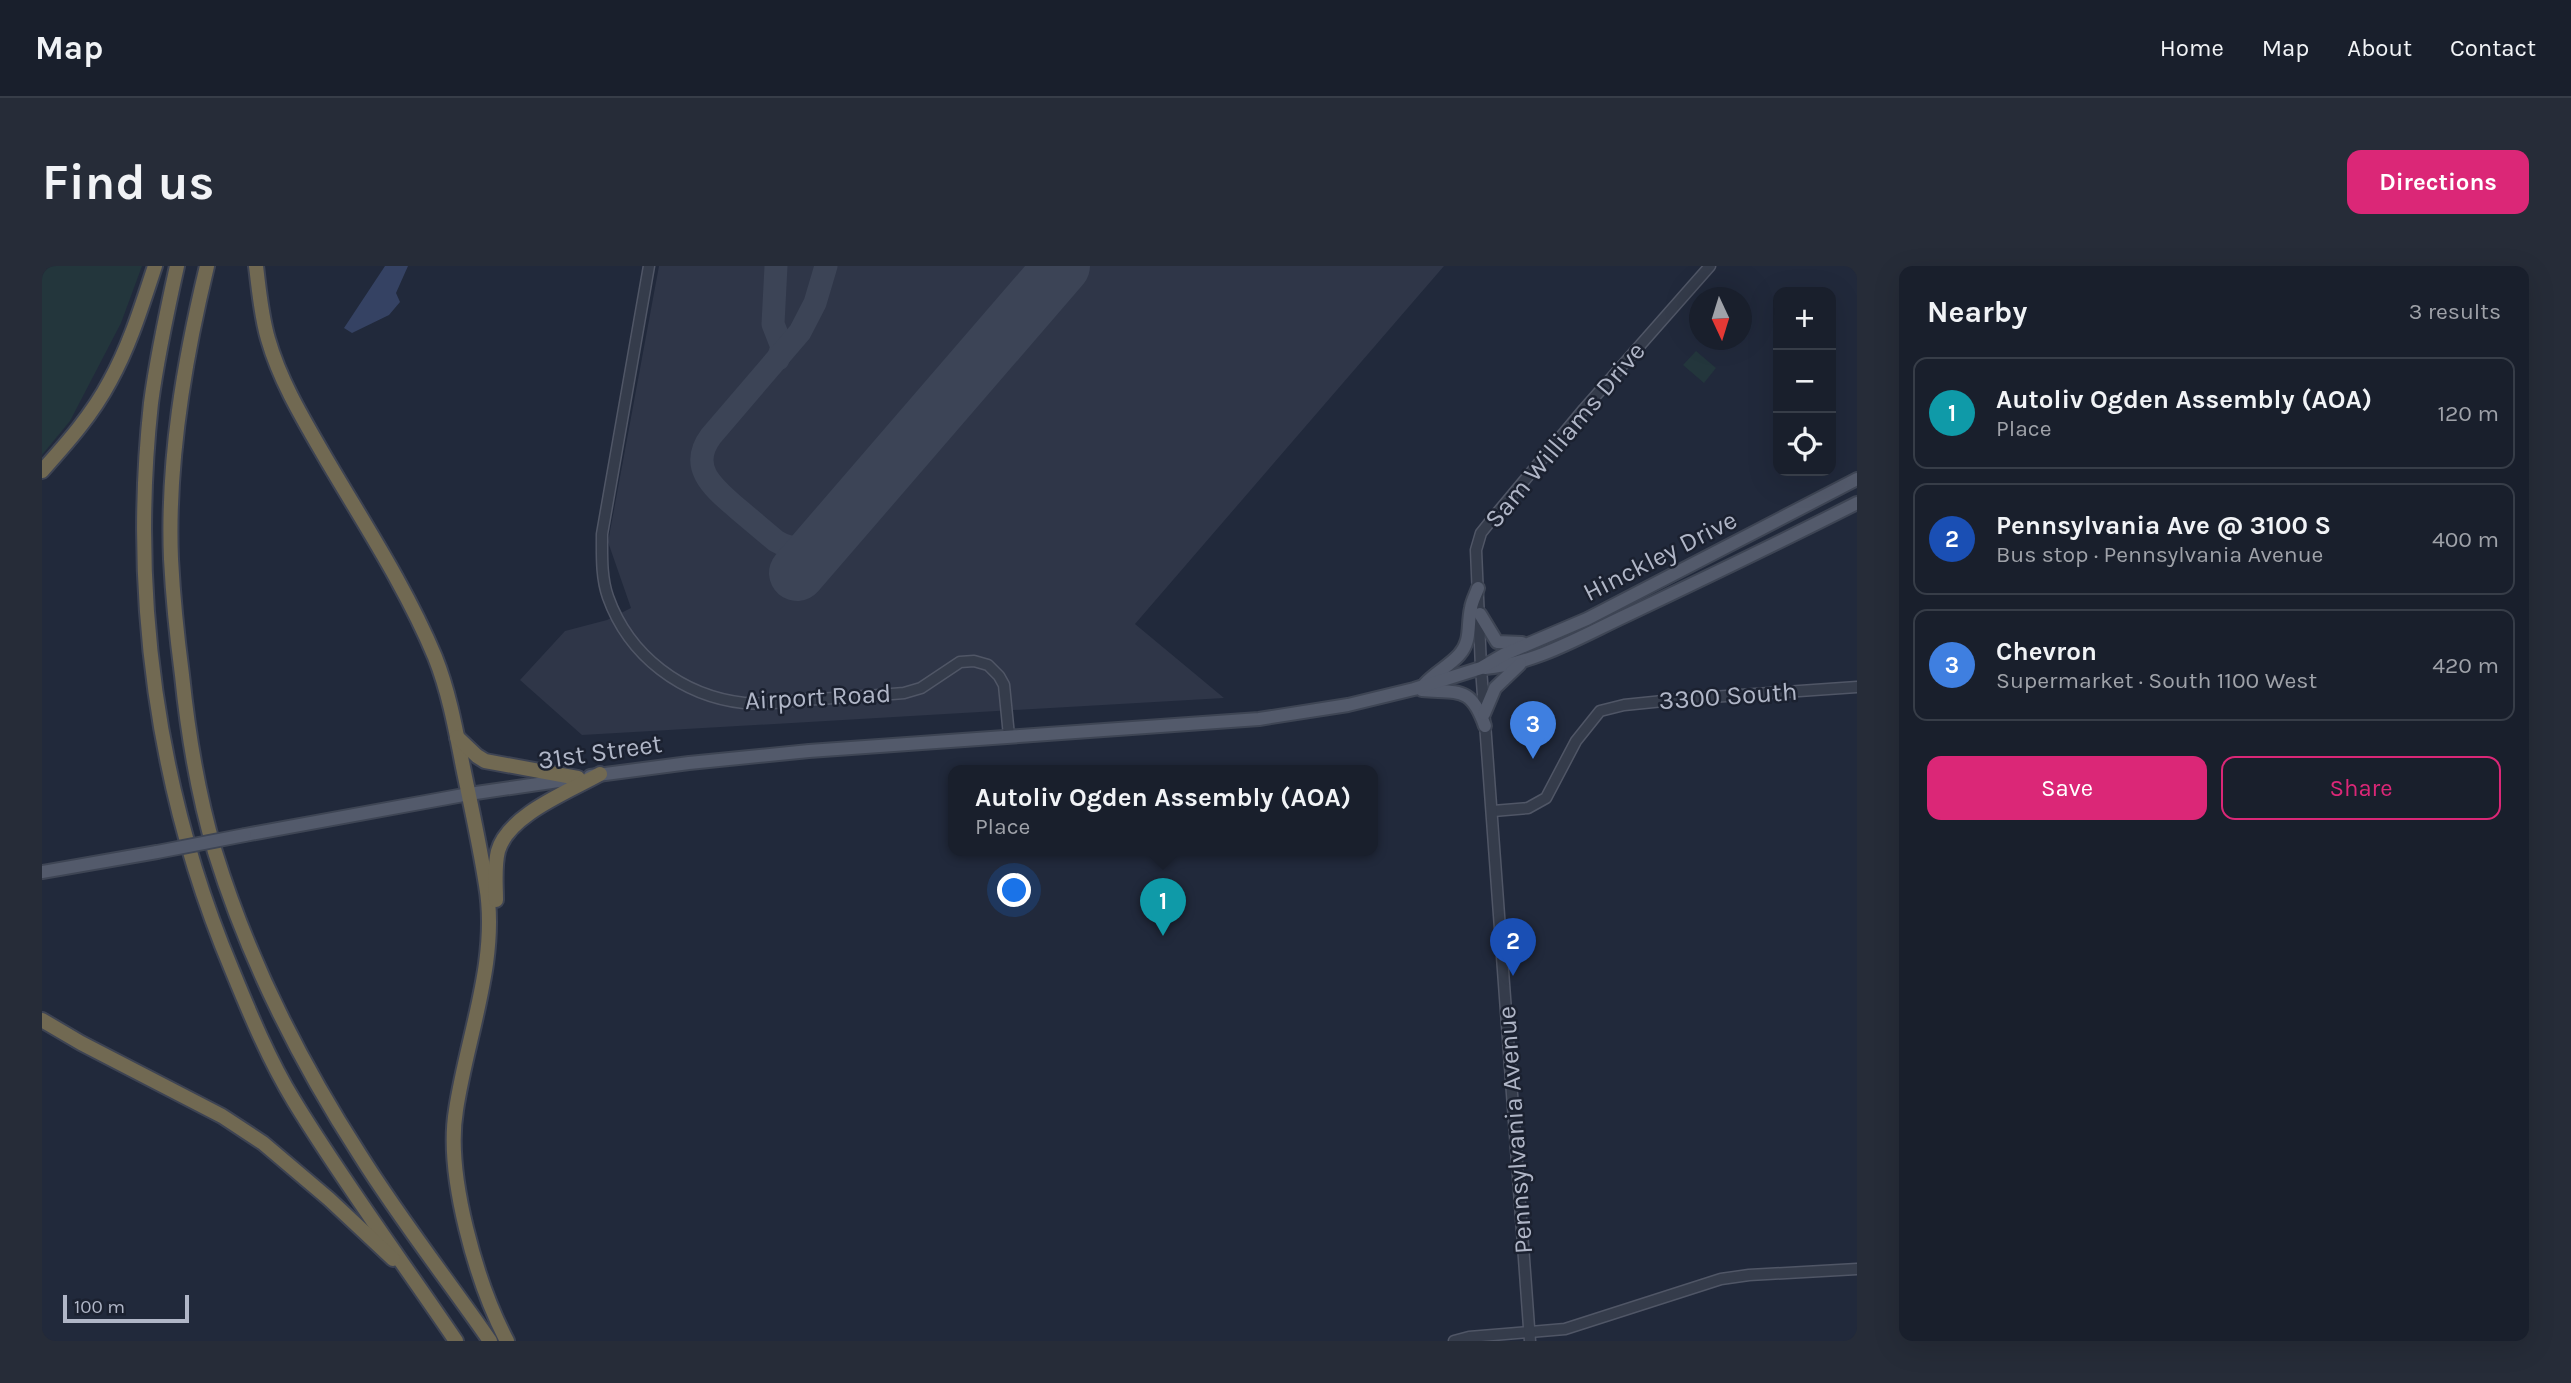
<!DOCTYPE html>
<meta charset="utf-8">
<style>
body{margin:0;font-family:Karla,sans-serif;background:#262c38;color:#f1f3f6}
.controls{position:absolute;right:21px;top:21px;display:grid;overflow:hidden;border-radius:14px;box-shadow:0 7px 28px #0002}
.controls button{width:63px;height:63px;display:grid;place-items:center;padding:0;border:0;border-bottom:2px solid #373d48;background:#191f2c;color:#f1f3f6;font:35px sans-serif}
.compass{position:absolute;left:1647px;top:21px;width:63px;height:63px;border-radius:50%;background:#191f2c;box-shadow:0 7px 28px #0002;rotate:176deg}
.scale{position:absolute;left:21px;bottom:18px;width:126px;box-sizing:border-box;padding-left:7px;border:4px solid #b0b6c7;border-top:0;font-size:19px;line-height:24px;white-space:nowrap;color:#b0b6c7;-webkit-text-stroke:5px #1b2130;paint-order:stroke}
.you{position:absolute;left:973px;top:625px;width:24px;height:24px;margin:-18px;border:5px solid #fff;border-radius:50%;background:#1a73e8;box-shadow:0 0 0 10px #1a73e833}
.badge{display:grid;place-items:center;width:46px;height:46px;border-radius:50%;background:#db2777;color:#fff;font-size:23px;font-weight:700}
.pin{position:absolute;translate:-50% -58px;filter:drop-shadow(0 2px 4px #0008)}
.pin::after{content:'';position:absolute;top:37px;width:24px;height:21px;background:inherit;clip-path:polygon(0 0,100% 0,50% 100%)}
.popup{position:absolute;left:906px;top:499px;width:430px;height:91px;box-sizing:border-box;display:grid;place-content:center;border-radius:14px;background:#191f2c;filter:drop-shadow(0 2px 5px #0005);font-size:23px;white-space:nowrap;color:#9fa2a9}
.popup b{font-size:26px;color:#f1f3f6}
.popup::after{content:'';position:absolute;left:50%;top:100%;margin-left:-14px;border:14px solid transparent;border-top-color:#191f2c}
.list{margin:0;padding:0;list-style:none}
h2{display:flex;justify-content:space-between;align-items:center;height:91px;margin:0;padding:0 28px;font-size:30px}
h2 small{font-size:23px;font-weight:400;color:#9fa2a9}
.list li{display:grid;grid-template-columns:46px 1fr auto;gap:21px;align-items:center;box-sizing:border-box;height:112px;margin:0 14px 14px;padding:0 14px;border:2px solid #373d48;border-radius:14px}
.list b{display:block;font-size:26px;white-space:nowrap}
.list p{margin:0;font-size:23px;white-space:nowrap;color:#9fa2a9}
.list em{font-size:23px;font-style:normal;color:#9fa2a9}
.actions{display:flex;gap:14px;padding:21px 28px}
.actions a{flex:1;padding:16px 0;border:2px solid #db2777;border-radius:14px;text-align:center;font-size:24px;color:#db2777}
.actions .main{background:#db2777;color:#fff}
.icon{flex:none;width:38px;height:38px;fill:none;stroke:currentColor;stroke-width:2;stroke-linecap:round;stroke-linejoin:round}
.map{position:relative;flex:none;width:1815px;height:1075px;overflow:hidden;border-radius:14px}
header{display:flex;align-items:center;gap:42px;box-sizing:border-box;height:98px;padding:0 35px;background:#191f2c;border-bottom:2px solid #373d48}
header strong{font-size:33px}
nav{display:flex;gap:38px;margin-inline-start:auto;font-size:24px}
.intro{display:flex;align-items:center;justify-content:space-between;box-sizing:border-box;height:168px;padding:0 42px}
h1{margin:0;font-size:49px}
.button{padding:18px 32px;border-radius:14px;background:#db2777;color:#fff;font-size:24px;font-weight:700}
main{display:flex;gap:42px;padding:0 42px}
aside{flex:1;background:#191f2c;border-radius:14px;box-shadow:0 7px 28px #0002}
.map>svg:first-child{display:block}
.airport{fill:#2f3648}
.green{fill:#23363c}
.water{fill:#354263}
.lines{fill:none;stroke-linecap:round;stroke-linejoin:round}
.taxiway{stroke:#3c4456;stroke-width:23}
.runway{stroke:#3c4456;stroke-width:56}
.minor-casing{stroke:#505666;stroke-width:13}
.major-casing{stroke:#3e4554;stroke-width:16}
.highway-casing{stroke:#3d4353;stroke-width:18}
.minor{stroke:#353c4b;stroke-width:10}
.major{stroke:#535a6b;stroke-width:12}
.highway{stroke:#716952;stroke-width:14}
.major-bridge-casing{stroke:#3e4554;stroke-width:16;stroke-linecap:butt}
.major-bridge{stroke:#535a6b;stroke-width:12}
.labels{text-anchor:middle;dominant-baseline:central;stroke-width:5;stroke-linejoin:round;paint-order:stroke}
.street-label{font-size:26px;fill:#b0b6c7;stroke:#1b2130}
</style>
<header>
<strong>Map</strong>
<nav><a>Home</a><a>Map</a><a>About</a><a>Contact</a></nav>
</header>
<div class="intro"><h1>Find us</h1><a class="button">Directions</a></div>
<main>
<div class="map">
<svg width="1815" height="1075" viewBox="0 0 1815 1075">
<rect width="100%" height="100%" fill="#21293b"/>
<path class="airport" d="M 617,0 L 1402,0 L 1093,358 L 1182,432 L 540,469 L 478,414 L 523,365 L 565,354 L 589,342 L 566,276 Z"/>
<g class="green">
<path d="M 0,0 L 100,0 L 79,57 L 28,155 L 0,189 Z"/>
<path d="M 1654,85 L 1674,102 L 1662,117 L 1641,99 Z"/>
</g>
<path class="water" d="M 343,0 L 366,0 L 354,27 L 358,36 L 347,49 L 310,67 L 302,62 Z"/>
<g class="lines">
<g class="taxiway">
<path d="M 734,0 L 731,58 L 740,81 L 736,93"/>
<path d="M 784,0 L 773,37 L 758,66 L 669,170 C 645,202 673,223 696,243 C 709,254 722,265 734,275 C 754,287 771,283 788,269"/>
</g>
<path class="runway" d="M 755,307 L 1020,0"/>
<defs>
<g id="minor">
<path d="M 607,0 L 560,268 C 560,289 559,311 566,331 C 587,390 640,430 702,437 C 721,439 741,436 760,434 C 794,432 828,430 862,427 L 879,422 L 918,396 L 932,395 L 946,399 L 957,410 L 962,419 L 967,470"/>
<path d="M 1451,545 L 1486,542 L 1504,532 L 1534,475 L 1558,445 L 1582,439 L 1641,433 L 1815,421"/>
<path d="M 1412,1075 L 1427,1071 L 1523,1063 L 1679,1013 L 1707,1009 L 1815,1003"/>
<path d="M 1488,1075 L 1439,402 L 1434,284 L 1439,267 L 1451,252 L 1542,143 L 1668,0"/>
</g>
<g id="major">
<path d="M 1438,348 L 1455,376 L 1480,377"/>
<path d="M 1443,402 C 1493,398 1538,371 1583,350 C 1661,313 1738,276 1815,237"/>
<path d="M 1383,418 C 1393,407 1407,400 1417,389 C 1430,375 1425,359 1429,342 C 1430,335 1434,328 1436,322"/>
<path d="M 1380,424 C 1417,427 1429,420 1443,460"/>
<path d="M 1442,448 L 1453,422 L 1478,398"/>
<path d="M 548,510 L 647,497 L 767,485 L 1217,453 L 1306,439 L 1372,423 L 1439,402 L 1463,388 L 1545,353 L 1815,213"/>
<path d="M 203,569 L 427,528 L 530,513"/>
<path d="M 0,606 L 115,586"/>
</g>
<g id="highway">
<path d="M 135,0 C 125,45 115,91 109,137 C 88,329 115,526 190,704 C 208,748 227,794 252,835 C 302,917 360,995 414,1075"/>
<path d="M 165,0 C 142,95 125,195 129,293 C 131,332 135,371 140,409 C 146,468 156,529 173,586 C 206,692 258,796 318,889 C 358,953 405,1013 448,1075"/>
<path d="M 214,0 C 217,24 219,49 226,73 C 238,115 261,153 283,191 C 321,256 364,321 393,391 C 407,426 414,465 421,501 C 429,540 438,580 444,619 C 457,694 425,770 414,844 C 403,909 435,1018 465,1075"/>
<path d="M 0,205 C 25,177 50,149 68,115 C 88,79 100,39 113,0"/>
<path d="M 415,471 L 435,490 L 443,495 L 536,512"/>
<path d="M 454,634 C 454,618 452,601 456,585 C 466,549 526,526 558,508"/>
<path d="M 0,754 L 39,777 L 180,850 L 221,877 L 287,933 L 351,993"/>
</g>
</defs>
<use href="#minor" class="minor-casing"/>
<use href="#major" class="major-casing"/>
<use href="#highway" class="highway-casing"/>
<use href="#minor" class="minor"/>
<use href="#major" class="major"/>
<use href="#highway" class="highway"/>
<defs>
<path id="major-bridge" d="M 115,586 L 203,569"/>
</defs>
<use href="#major-bridge" class="major-bridge-casing"/>
<use href="#major-bridge" class="major-bridge"/>
</g>
<g class="labels">
<g class="street-label">
<text transform="translate(1523 169) rotate(-50)">Sam Williams Drive</text>
<text transform="translate(1618 290) rotate(-27)">Hinckley Drive</text>
<text transform="translate(1686 430) rotate(-4)">3300 South</text>
<text transform="translate(776 431) rotate(-3)">Airport Road</text>
<text transform="translate(558 486) rotate(-8)">31st Street</text>
<text transform="translate(1473 864) rotate(-94)">Pennsylvania Avenue</text>
</g>
</g>
</svg>
<div class="controls">
<button>+</button>
<button>−</button>
<button><svg class="icon" aria-label="locate" viewBox="0 0 24 24"><circle cx="12" cy="12" r="6"/><path d="M12 2v4M12 18v4M2 12h4M18 12h4"/></svg></button>
</div>
<svg class="compass" viewBox="-18 -18 36 36"><path d="M0-13l5 13h-10z" fill="#e53935"/><path d="M0 13l5-13h-10z" fill="#9fa2a9"/></svg>
<div class="scale">100 m</div>
<div class="you"></div>
<div class="pin badge" style="left:1121px;top:670px;background:#0f9aa8">1</div>
<div class="popup"><b>Autoliv Ogden Assembly (AOA)</b>Place</div>
<div class="pin badge" style="left:1471px;top:710px;background:#1a4fb4">2</div>
<div class="pin badge" style="left:1491px;top:493px;background:#3f7fe0">3</div>
</div>
<aside>
<h2>Nearby<small>3 results</small></h2>
<ul class="list">
<li><span class="badge" style="background:#0f9aa8">1</span><div><b>Autoliv Ogden Assembly (AOA)</b><p>Place</p></div><em>120 m</em></li>
<li><span class="badge" style="background:#1a4fb4">2</span><div><b>Pennsylvania Ave @ 3100 S</b><p>Bus stop · Pennsylvania Avenue</p></div><em>400 m</em></li>
<li><span class="badge" style="background:#3f7fe0">3</span><div><b>Chevron</b><p>Supermarket · South 1100 West</p></div><em>420 m</em></li>
</ul>
<div class="actions"><a class="main">Save</a><a>Share</a></div>
</aside>
</main>
